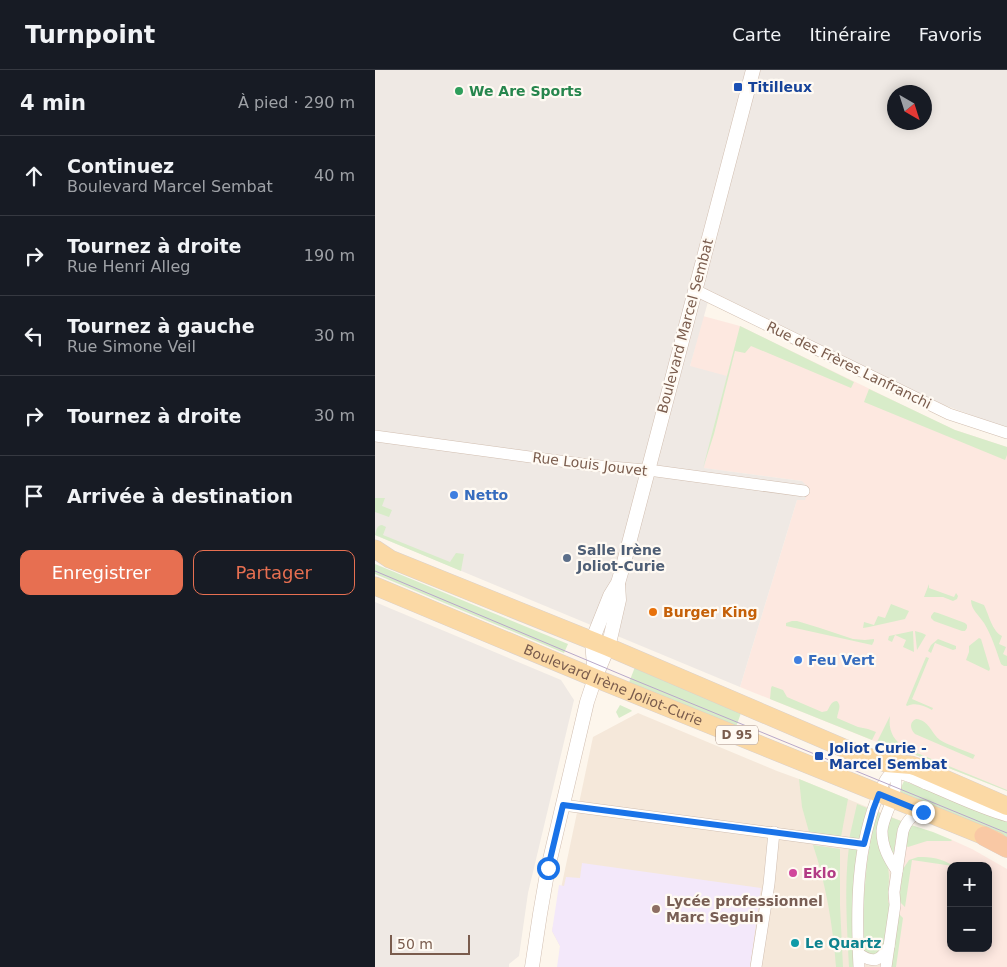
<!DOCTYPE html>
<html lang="fr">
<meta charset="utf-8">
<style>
body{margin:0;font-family:"DejaVu Sans",sans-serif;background:#242831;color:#f1f3f6}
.controls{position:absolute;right:15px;bottom:15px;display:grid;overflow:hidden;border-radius:10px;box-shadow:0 2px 12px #0003}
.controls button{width:45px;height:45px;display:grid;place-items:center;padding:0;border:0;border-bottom:1px solid #363941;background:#171b24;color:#f1f3f6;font:25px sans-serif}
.compass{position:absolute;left:512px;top:15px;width:45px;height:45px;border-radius:50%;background:#171b24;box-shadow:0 2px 12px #0003;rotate:141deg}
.scale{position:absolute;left:15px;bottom:12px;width:80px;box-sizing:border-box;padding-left:5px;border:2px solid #7a5c4d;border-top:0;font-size:14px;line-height:18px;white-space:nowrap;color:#7a5c4d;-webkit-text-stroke:4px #fffaf3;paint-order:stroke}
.stop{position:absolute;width:15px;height:15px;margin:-11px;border:4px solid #1a73e8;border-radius:50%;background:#fff}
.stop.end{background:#1a73e8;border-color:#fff;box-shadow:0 1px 5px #0008}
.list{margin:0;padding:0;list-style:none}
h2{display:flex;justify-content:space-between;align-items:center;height:65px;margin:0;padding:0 20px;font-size:21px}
h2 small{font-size:16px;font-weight:400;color:#9ea1a6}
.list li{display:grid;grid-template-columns:32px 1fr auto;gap:15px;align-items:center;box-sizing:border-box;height:80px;padding:0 20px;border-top:1px solid #363941}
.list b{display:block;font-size:19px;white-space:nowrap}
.list p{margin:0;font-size:16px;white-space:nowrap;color:#9ea1a6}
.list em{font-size:16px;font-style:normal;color:#9ea1a6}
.actions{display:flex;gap:10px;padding:15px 20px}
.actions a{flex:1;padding:11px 0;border:1px solid #e76f51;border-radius:10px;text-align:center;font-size:18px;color:#e76f51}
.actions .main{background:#e76f51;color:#fff}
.icon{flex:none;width:28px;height:28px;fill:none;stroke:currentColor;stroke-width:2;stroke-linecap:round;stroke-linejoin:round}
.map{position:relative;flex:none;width:632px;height:897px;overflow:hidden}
header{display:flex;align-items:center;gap:30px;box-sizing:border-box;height:70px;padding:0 25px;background:#171b24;border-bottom:1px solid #363941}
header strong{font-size:24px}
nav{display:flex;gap:28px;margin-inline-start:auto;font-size:18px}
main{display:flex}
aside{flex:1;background:#171b24}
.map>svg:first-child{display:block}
.residential{fill:#f5e8da}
.commercial{fill:#fde8e0;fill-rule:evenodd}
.industrial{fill:#efe9e4;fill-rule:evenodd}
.education{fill:#f3e8fa}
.green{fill:#d8ecc9}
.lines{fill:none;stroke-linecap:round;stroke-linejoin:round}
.minor-casing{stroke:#d1beb0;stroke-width:12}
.tertiary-casing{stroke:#d1beb0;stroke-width:15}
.primary-casing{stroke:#dad1cd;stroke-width:19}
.trunk-casing{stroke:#dad1cd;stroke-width:20}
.minor{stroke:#fff;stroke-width:11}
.tertiary{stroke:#fff;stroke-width:14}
.primary{stroke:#fbd9a5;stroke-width:18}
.trunk{stroke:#f9c8a4;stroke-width:19}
.tram{stroke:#b9a8c9;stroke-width:1}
.route{stroke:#1a73e8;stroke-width:6}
.transit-dot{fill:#1a4fb4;stroke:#fffaf3;stroke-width:2}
.leisure-dot{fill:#2e9e5b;stroke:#fffaf3;stroke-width:2}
.shop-dot{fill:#3f7fe0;stroke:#fffaf3;stroke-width:2}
.service-dot{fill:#5c6f8a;stroke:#fffaf3;stroke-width:2}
.food-dot{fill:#e8710a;stroke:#fffaf3;stroke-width:2}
.hotel-dot{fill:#d1479c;stroke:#fffaf3;stroke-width:2}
.education-dot{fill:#8d6e63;stroke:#fffaf3;stroke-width:2}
.culture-dot{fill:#0f9aa8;stroke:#fffaf3;stroke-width:2}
.labels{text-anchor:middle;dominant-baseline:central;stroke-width:4.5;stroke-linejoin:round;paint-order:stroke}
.shield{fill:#fffaf3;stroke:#a28b7f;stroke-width:1}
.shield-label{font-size:12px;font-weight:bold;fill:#7a5c4d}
.transit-label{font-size:14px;font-weight:bold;fill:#164399;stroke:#fffaf3;text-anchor:start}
.leisure-label{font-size:14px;font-weight:bold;fill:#27864d;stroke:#fffaf3;text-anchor:start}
.street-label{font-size:14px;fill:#7a5c4d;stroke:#fffaf3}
.shop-label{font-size:14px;font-weight:bold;fill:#366cbe;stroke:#fffaf3;text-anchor:start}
.service-label{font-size:14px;font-weight:bold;fill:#4e5e75;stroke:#fffaf3;text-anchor:start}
.food-label{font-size:14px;font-weight:bold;fill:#c56008;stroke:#fffaf3;text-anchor:start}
.hotel-label{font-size:14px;font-weight:bold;fill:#b23c85;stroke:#fffaf3;text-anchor:start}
.education-label{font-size:14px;font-weight:bold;fill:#785e54;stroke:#fffaf3;text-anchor:start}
.culture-label{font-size:14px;font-weight:bold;fill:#0d838f;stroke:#fffaf3;text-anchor:start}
</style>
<header>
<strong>Turnpoint</strong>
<nav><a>Carte</a><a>Itinéraire</a><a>Favoris</a></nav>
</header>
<main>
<aside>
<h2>4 min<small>À pied · 290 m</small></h2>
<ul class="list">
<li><svg class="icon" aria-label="ahead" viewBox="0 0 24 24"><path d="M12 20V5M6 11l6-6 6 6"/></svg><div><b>Continuez</b><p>Boulevard Marcel Sembat</p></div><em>40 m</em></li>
<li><svg class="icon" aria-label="right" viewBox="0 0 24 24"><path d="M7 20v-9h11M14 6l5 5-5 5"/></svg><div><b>Tournez à droite</b><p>Rue Henri Alleg</p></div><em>190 m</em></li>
<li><svg class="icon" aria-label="left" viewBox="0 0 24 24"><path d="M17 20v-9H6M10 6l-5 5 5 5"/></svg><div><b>Tournez à gauche</b><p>Rue Simone Veil</p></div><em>30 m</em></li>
<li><svg class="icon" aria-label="right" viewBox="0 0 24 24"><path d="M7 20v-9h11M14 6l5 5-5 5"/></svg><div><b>Tournez à droite</b></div><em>30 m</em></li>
<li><svg class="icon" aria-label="arrive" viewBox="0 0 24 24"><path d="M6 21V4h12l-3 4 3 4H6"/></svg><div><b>Arrivée à destination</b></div></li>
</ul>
<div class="actions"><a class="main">Enregistrer</a><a>Partager</a></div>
</aside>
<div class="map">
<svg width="632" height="897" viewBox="0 0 632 897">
<rect width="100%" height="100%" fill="#fdf6ec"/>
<path class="residential" d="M 263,643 L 402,701 L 424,709 L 536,755 L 533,763 L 513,897 L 184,897 L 185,876 L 177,861 L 218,667 Z"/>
<g class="commercial">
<path d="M 328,246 L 365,256 L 563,352 L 580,360 L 632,377 L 632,721 L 538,684 L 509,675 L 365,617 L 422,430 L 430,430 L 427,411 L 328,398 L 315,296 Z"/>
<path d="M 536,755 L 577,770 L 597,779 L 632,799 L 632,897 L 513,897 L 533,763 ZM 576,796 L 613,796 L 613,878 L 576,878 Z"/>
</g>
<g class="industrial">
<path d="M 0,0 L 632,0 L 632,358 L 569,335 L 336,221 L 315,296 L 352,306 L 329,398 L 427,411 L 434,418 L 430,430 L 422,430 L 365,617 L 0,465 ZM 520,22 L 550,22 L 550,52 L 520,52 Z"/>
<path d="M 0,532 L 186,610 L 199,630 L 153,823 L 144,886 L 134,894 L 134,897 L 0,897 Z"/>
</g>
<path class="education" d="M 207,793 L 386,818 L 375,897 L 182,897 L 185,876 L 177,861 L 184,815 L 189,816 L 191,807 L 205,808 Z"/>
<g class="green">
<path d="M 365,256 L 479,312 L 476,318 L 376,276 L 370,283 L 360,281 L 339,364 L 328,398 Z"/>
<path d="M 494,319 L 580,360 L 632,377 L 632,385 L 630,390 L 489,332 Z"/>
<path d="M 0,428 L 10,428 L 7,436 L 17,440 L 14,447 L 0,442 Z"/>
<path d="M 7,455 L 11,457 L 8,465 L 75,492 L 81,483 L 89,484 L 86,501 L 0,465 C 1,461 2,455 7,455 Z"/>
<path d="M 0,494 L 193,574 L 189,583 L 0,504 Z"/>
<path d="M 554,514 L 554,518 L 579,527 L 581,523 L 583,526 L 582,529 L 578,531 L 568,527 L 549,527 Z"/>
<path d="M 596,530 L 609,535 C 614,545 617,561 627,566 L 624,574 L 631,577 L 628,584 L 632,586 L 632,596 L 629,596 L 626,594 C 621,580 617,566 609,553 C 604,545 596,540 596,530 Z"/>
<path d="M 516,534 L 534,541 L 530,549 L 494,557 L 488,558 L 489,552 L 499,555 L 503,546 L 510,548 Z"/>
<path d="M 559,542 L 563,543 L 590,553 L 592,555 L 592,558 L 590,561 L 587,561 L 559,551 L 556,548 L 556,546 Z"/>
<path d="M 417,551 L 422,551 L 445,558 L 478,569 L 490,570 L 499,569 L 499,571 L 497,575 L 411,556 L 411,553 Z"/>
<path d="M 538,561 L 539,582 L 528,577 L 531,570 L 520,565 L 517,572 L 513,570 L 514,566 Z"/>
<path d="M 540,561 L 547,563 L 551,565 L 542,580 Z"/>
<path d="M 604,568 L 606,569 L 615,599 L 614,601 L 591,590 L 594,582 L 594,576 Z"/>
<path d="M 563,569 L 581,576 L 581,579 L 578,580 L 560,573 L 556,583 L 553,581 L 556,575 Z"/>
<path d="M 551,587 L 554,588 L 537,629 L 558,638 L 557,640 C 549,636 541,632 532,636 L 531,635 Z"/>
<path d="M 260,597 L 366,643 L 361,657 L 253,615 Z"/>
<path d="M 397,616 L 408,620 L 412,627 L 447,642 L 452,641 C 455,637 456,631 462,631 C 467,636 463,641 462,648 L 483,657 L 493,659 L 501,662 L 497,670 L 395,629 L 396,618 Z"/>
<path d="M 245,635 L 256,640 L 257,641 L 244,648 L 241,642 Z"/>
<path d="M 515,646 C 513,660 518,670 530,678 L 632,720 L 632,721 L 538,684 L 502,672 Z"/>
<path d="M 541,649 C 554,650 556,663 565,670 C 575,676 589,680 600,685 L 598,689 L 540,664 C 535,659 534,652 541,649 Z"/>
<path d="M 424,709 L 473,729 L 466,767 L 434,762 L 427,737 Z"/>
<path d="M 529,711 L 632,752 L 632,769 L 523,724 Z"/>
<path d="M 482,734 L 492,738 L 485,768 L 483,770 L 474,769 Z"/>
<path d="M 503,742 L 507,744 L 514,806 L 513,832 L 517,838 L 509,876 L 500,886 L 489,881 C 486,860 488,837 490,815 C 492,790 495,766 503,742 Z"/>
<path d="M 515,747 L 526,751 L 522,763 L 518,786 L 511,767 Z"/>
<path d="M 536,755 L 558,762 L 577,770 L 576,771 L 552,771 L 533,777 L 531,776 L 533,763 Z"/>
<path d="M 438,775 L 465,779 L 465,835 L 468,897 L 461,897 C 458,856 451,814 438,775 Z"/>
<path d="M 474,776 L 483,780 L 478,831 L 479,897 L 474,897 C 472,856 469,816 474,776 Z"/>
<path d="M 543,787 C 556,787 567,788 578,796 L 537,790 L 530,837 L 525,832 L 524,830 L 528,799 L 534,790 Z"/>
<path d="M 524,844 L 528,848 L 521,897 L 513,897 Z"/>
</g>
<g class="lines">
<defs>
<g id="minor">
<path d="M 320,220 L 574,344 L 632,363"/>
<path d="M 0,366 L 214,395 L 281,401 L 429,421"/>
<path d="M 516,697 C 531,717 508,741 507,761 C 507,777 514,789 522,801"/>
<path d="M 188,735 L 489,775"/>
<path d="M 484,884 C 499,894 505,891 514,876"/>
<path d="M 381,897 L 394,814 L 399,762"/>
<path d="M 484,897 C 481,838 481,776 505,721 C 508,715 511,705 518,703 C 526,702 543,710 551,714 C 578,725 604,738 632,746"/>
<path d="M 511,897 L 520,835 L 519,822 L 528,761 C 532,750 537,745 548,742"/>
</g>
<g id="tertiary">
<path d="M 220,608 L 217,571 L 235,526 L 243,513 L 248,496 L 378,0"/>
<path d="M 157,897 L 165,844 L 173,798 L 212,632 L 220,608 L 233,577 L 236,565 L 244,530 L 243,514"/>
</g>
<g id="primary">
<path d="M 0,479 L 15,489 L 233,577 L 478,682 L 511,693 L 536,695 L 542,697 L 632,736"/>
<path id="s1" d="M 0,516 L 220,608 L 622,771"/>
</g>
<path id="trunk" d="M 609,766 L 632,778"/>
</defs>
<use href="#minor" class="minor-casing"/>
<use href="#tertiary" class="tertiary-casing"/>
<use href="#primary" class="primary-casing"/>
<use href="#trunk" class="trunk-casing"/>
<use href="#minor" class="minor"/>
<use href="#tertiary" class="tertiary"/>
<use href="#primary" class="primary"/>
<use href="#trunk" class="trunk"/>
<path class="tram" d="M 0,501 L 252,607 L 632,763"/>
</g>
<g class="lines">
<path class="route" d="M 173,798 L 188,735 L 489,774 L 498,740 L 504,724 L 548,742"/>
</g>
<g class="transit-dot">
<rect x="358" y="12" width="10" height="10" rx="2.5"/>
<rect x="439" y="681" width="10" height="10" rx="2.5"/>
</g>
<circle class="leisure-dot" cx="84" cy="21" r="5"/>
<g class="shop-dot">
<circle cx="79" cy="425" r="5"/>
<circle cx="423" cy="590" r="5"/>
</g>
<circle class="service-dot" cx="192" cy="488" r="5"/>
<circle class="food-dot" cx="278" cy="542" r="5"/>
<circle class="hotel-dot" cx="418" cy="803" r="5"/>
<circle class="education-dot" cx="281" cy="839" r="5"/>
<circle class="culture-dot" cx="420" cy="873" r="5"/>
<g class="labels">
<rect class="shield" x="341" y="655.5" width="42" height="19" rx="4"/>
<g class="shield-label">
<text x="362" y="665">D 95</text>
</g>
<g class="transit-label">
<text x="373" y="17">Titilleux</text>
<text x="454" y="678">Joliot Curie -<tspan x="454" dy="16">Marcel Sembat</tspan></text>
</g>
<g class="leisure-label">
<text x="94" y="21">We Are Sports</text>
</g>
<g class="street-label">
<text transform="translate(310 256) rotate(-75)">Boulevard Marcel Sembat</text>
<text transform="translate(474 295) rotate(26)">Rue des Frères Lanfranchi</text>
<text transform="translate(215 394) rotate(7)">Rue Louis Jouvet</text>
<text stroke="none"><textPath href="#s1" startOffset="258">Boulevard Irène Joliot-Curie</textPath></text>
</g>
<g class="shop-label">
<text x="89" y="425">Netto</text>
<text x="433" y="590">Feu Vert</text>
</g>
<g class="service-label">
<text x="202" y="480">Salle Irène<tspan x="202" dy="16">Joliot-Curie</tspan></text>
</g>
<g class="food-label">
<text x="288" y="542">Burger King</text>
</g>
<g class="hotel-label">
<text x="428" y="803">Eklo</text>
</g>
<g class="education-label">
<text x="291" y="831">Lycée professionnel<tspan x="291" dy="16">Marc Seguin</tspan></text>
</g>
<g class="culture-label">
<text x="430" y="873">Le Quartz</text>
</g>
</g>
</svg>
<div class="controls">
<button>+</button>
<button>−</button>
</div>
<svg class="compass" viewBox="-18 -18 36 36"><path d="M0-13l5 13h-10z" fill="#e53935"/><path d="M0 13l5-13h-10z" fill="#9ea1a6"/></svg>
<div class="scale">50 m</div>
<div class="stop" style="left:173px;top:798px"></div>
<div class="stop end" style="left:548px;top:742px"></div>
</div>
</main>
